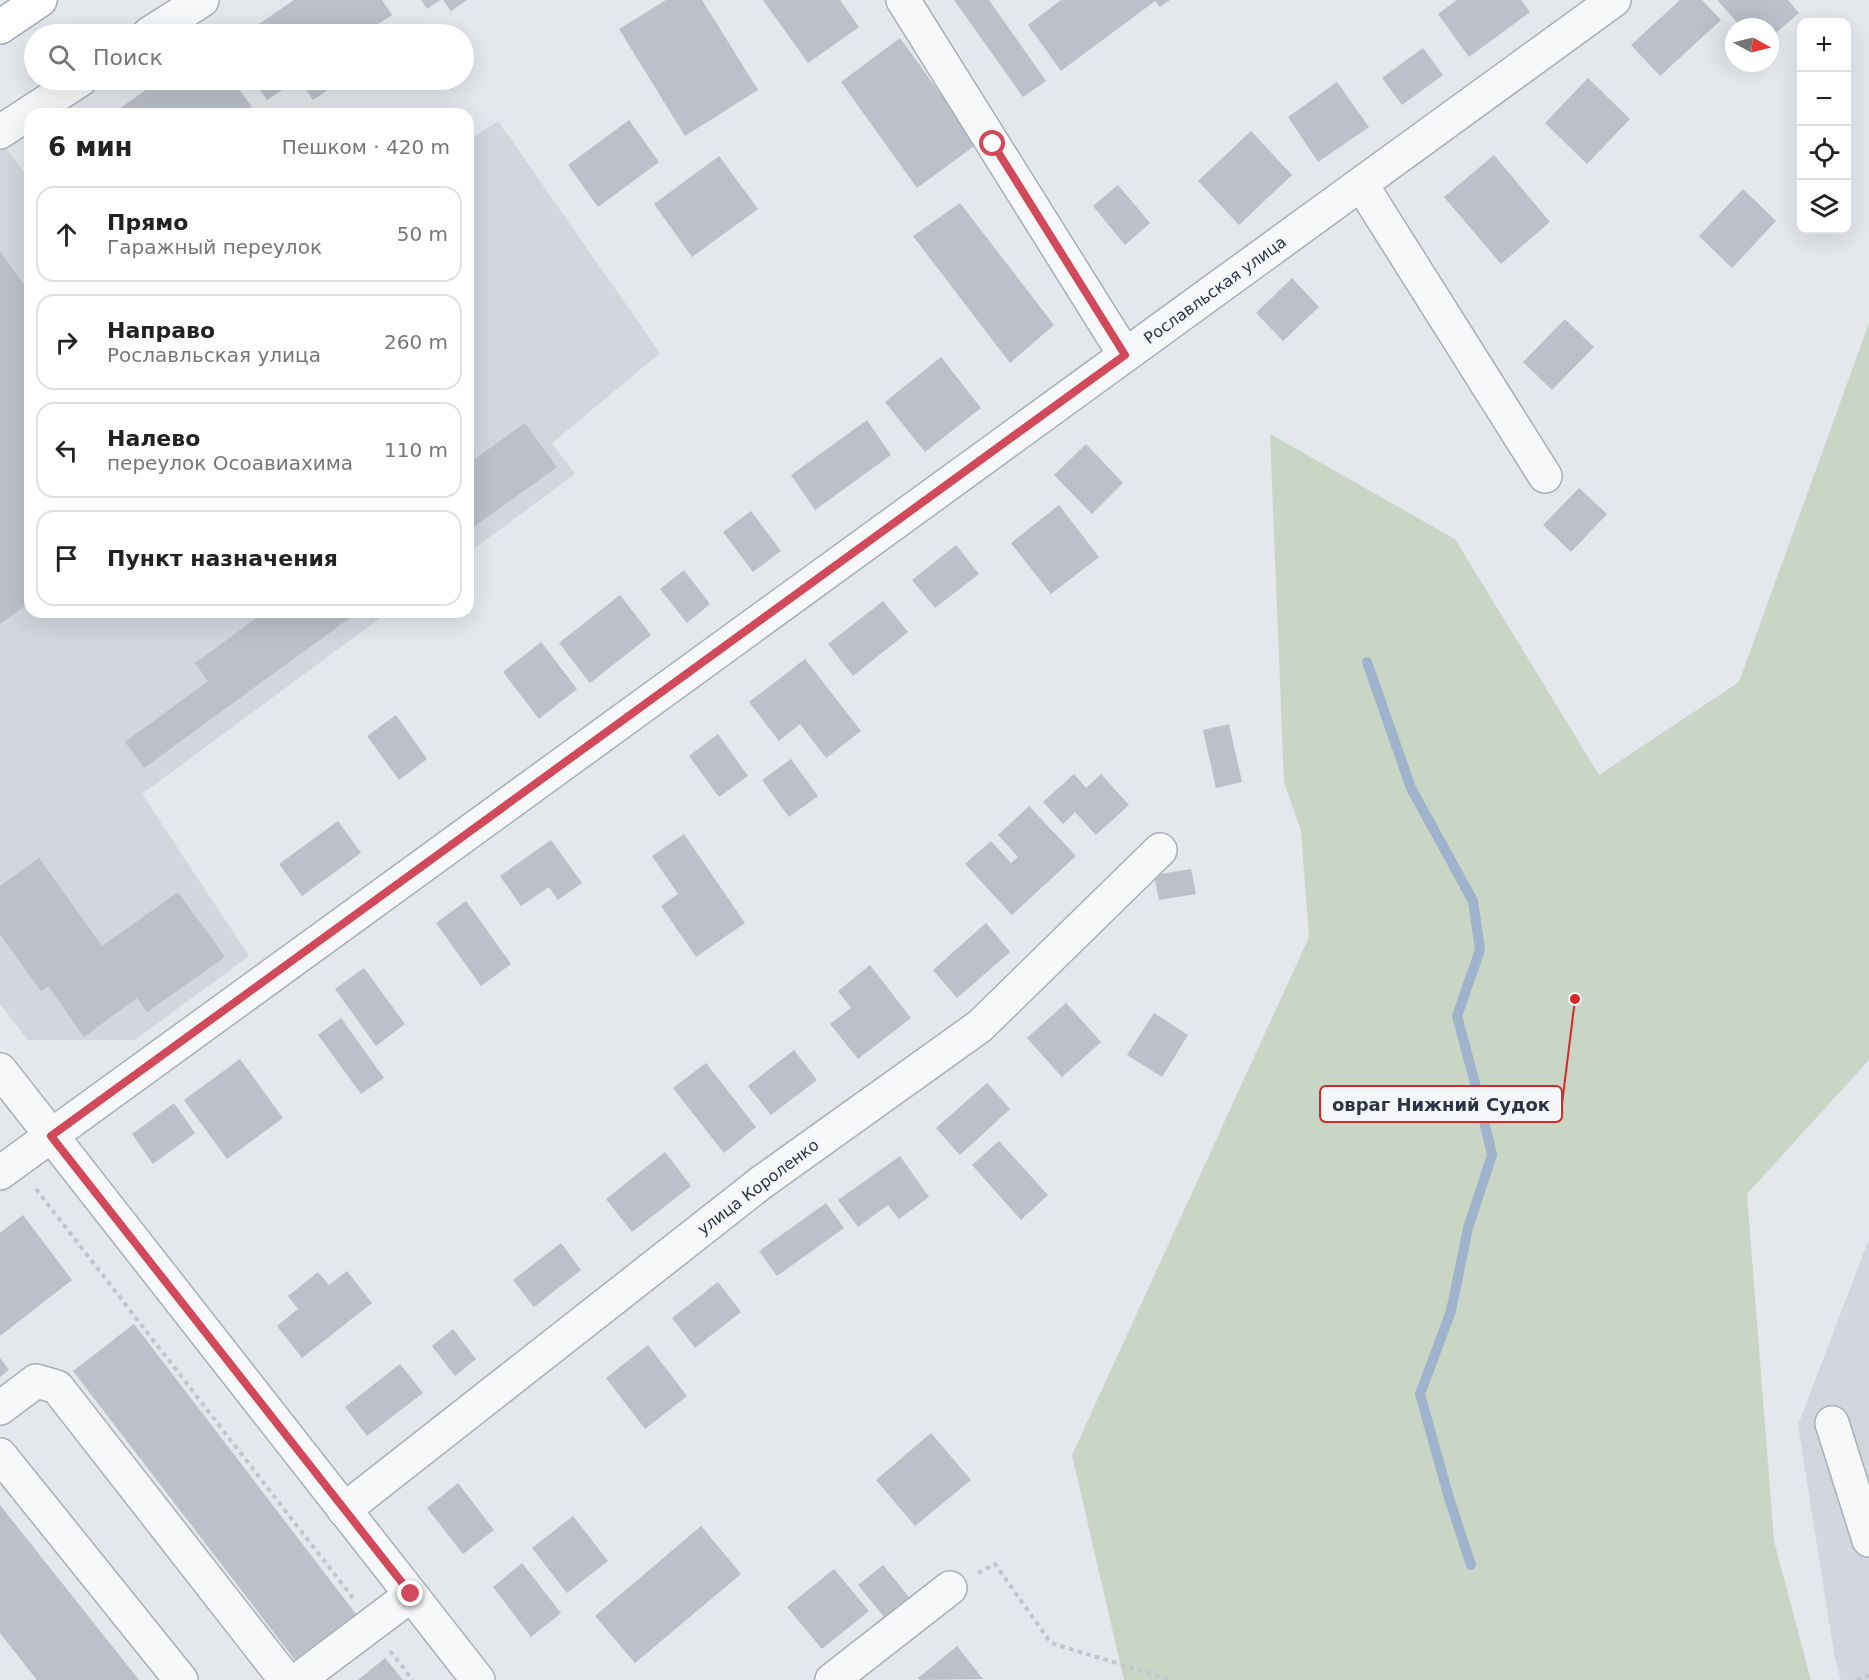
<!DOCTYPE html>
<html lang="ru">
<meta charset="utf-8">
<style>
body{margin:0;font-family:"DejaVu Sans",sans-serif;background:#f2f2f2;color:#222}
.controls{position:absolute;right:18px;top:18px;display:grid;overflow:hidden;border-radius:12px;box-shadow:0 6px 24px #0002}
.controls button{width:54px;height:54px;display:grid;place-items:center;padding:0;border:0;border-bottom:2px solid #e0e0e0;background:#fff;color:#222;font:30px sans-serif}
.compass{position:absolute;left:1725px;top:18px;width:54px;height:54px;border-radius:50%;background:#fff;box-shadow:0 6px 24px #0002;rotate:97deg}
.stop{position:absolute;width:18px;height:18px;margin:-14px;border:4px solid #d1495b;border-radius:50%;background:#fff}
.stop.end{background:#d1495b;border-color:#fff;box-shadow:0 2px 6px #0008}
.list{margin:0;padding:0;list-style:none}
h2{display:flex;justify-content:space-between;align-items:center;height:78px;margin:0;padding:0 24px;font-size:26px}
h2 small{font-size:20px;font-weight:400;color:#767676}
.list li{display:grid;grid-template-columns:39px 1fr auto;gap:18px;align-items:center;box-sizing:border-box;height:96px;margin:0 12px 12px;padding:0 12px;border:2px solid #e0e0e0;border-radius:18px}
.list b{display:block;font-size:22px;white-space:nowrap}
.list p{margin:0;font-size:20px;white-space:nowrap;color:#767676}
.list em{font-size:20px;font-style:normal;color:#767676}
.icon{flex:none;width:33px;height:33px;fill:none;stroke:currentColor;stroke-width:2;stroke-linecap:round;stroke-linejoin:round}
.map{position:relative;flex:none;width:1869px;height:1680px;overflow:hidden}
.search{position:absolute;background:#fff;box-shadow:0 6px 24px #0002;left:24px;top:24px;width:450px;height:66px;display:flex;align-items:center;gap:15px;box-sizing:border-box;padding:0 21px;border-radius:33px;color:#767676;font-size:22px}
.panel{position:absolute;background:#fff;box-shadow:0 6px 24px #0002;left:24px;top:108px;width:450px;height:510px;border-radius:18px}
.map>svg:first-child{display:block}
.built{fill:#d2d6de}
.green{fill:#c9d6c5}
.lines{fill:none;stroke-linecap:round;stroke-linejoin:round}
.stream{stroke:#9fb4cc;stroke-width:10}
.building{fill:#bbc0ca}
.minor-casing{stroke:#a9aeb7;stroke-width:36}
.major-casing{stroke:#a3abb8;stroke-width:36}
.path{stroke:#c2c5cb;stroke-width:4;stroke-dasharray:4.5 4.5;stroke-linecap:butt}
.minor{stroke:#f7f8fa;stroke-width:33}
.major{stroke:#fff;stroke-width:33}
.route{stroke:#d1495b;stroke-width:8}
.labels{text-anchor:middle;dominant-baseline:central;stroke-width:5;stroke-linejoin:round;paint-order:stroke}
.street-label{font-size:16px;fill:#2b3445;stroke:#f4f6f9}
.leader{fill:none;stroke:#d62828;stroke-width:2}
.callout-dot{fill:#d62828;stroke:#f4f6f9;stroke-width:2}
.callout{fill:#f4f6f9;stroke:#d62828;stroke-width:2}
.callout-label{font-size:18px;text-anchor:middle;font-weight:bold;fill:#2b3445}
</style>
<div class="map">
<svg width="1869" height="1680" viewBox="0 0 1869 1680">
<rect width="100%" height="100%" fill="#e4e7ec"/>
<g class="built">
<path d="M 498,121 L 660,353 L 552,443 L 575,474 L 468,553 L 468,141 Z"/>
<path d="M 0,140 L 30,180 L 30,612 L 388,612 L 142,794 L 249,956 L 135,1040 L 28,1040 L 0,1004 Z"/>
<path d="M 1869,1239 L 1869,1680 L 1841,1680 L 1835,1659 L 1798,1425 Z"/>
</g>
<path class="green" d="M 1869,323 L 1869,1060 L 1747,1194 L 1774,1541 L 1811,1680 L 1124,1680 L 1072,1455 L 1309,937 L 1301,831 L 1284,782 L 1270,434 L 1455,539 L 1599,775 L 1739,682 Z"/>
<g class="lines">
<path class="stream" d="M 1367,662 L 1411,788 L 1473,901 L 1480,950 L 1457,1016 L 1476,1087 L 1492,1155 L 1468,1228 L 1451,1311 L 1420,1394 L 1449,1498 L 1471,1565"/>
</g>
<g class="building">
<path d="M 294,0 L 382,0 L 392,15 L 363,34 L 244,34 Z"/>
<path d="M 421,0 L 440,0 L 427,9 Z"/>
<path d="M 443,0 L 467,0 L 451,11 Z"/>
<path d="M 666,0 L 702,0 L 758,90 L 685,136 L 619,29 Z"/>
<path d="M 763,0 L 840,0 L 859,27 L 808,63 Z"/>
<path d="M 954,0 L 989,0 L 1046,81 L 1023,97 Z"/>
<path d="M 1061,0 L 1170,0 L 1160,7 L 1155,1 L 1061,71 L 1028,25 Z"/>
<path d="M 1457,0 L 1521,0 L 1530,12 L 1469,57 L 1438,14 Z"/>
<path d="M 1680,0 L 1702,0 L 1721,20 L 1660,76 L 1631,45 Z"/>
<path d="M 1717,0 L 1788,0 L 1799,13 L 1770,38 L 1770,27 L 1752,27 L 1749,24 L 1746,27 L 1741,27 Z"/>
<path d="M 900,38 L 977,144 L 917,188 L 841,82 Z"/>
<path d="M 1423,48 L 1443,75 L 1402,105 L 1382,78 Z"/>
<path d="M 1588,78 L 1630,119 L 1587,164 L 1545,123 Z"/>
<path d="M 160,80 L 232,80 L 252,107 L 243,114 L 112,114 Z"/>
<path d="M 253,80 L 297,80 L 267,100 Z"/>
<path d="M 299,80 L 342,80 L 313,100 Z"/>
<path d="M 1337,82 L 1369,127 L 1318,162 L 1288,117 Z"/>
<path d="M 629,120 L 659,162 L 598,207 L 568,165 Z"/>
<path d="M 1251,131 L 1292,175 L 1239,225 L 1198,181 Z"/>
<path d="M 1494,155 L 1550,222 L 1501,264 L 1444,197 Z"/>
<path d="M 719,156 L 758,209 L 692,257 L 654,204 Z"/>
<path d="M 1118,185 L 1150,223 L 1125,245 L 1093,206 Z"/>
<path d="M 1743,189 L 1776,221 L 1732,268 L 1699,236 Z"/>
<path d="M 960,203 L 1054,325 L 1010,363 L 913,236 Z"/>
<path d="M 0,251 L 30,293 L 30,602 L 0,624 Z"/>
<path d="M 1292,278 L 1319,307 L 1283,341 L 1256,313 Z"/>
<path d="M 1565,319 L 1594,347 L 1552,390 L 1523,362 Z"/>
<path d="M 941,357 L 981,408 L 925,452 L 885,402 Z"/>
<path d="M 867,420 L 891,455 L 815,510 L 791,475 Z"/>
<path d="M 525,423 L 557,467 L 468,531 L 468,464 Z"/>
<path d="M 1086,444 L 1123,483 L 1092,514 L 1054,475 Z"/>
<path d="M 1579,488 L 1607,514 L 1571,552 L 1543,525 Z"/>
<path d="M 1059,505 L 1099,557 L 1051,594 L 1011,543 Z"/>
<path d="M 751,511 L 781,551 L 753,572 L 723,532 Z"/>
<path d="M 956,545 L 979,574 L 935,608 L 912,580 Z"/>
<path d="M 684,570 L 710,604 L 687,623 L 660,589 Z"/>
<path d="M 620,595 L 651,635 L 590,683 L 559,643 Z"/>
<path d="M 883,601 L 908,632 L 853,676 L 828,644 Z"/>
<path d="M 265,612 L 358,612 L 144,768 L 125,742 L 208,681 L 195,663 Z"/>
<path d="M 541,642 L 577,689 L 539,719 L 503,672 Z"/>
<path d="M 805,659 L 861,731 L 826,758 L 800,724 L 779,741 L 749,702 Z"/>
<path d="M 396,715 L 427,759 L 399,780 L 367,736 Z"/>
<path d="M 1229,724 L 1242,782 L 1216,788 L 1203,730 Z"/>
<path d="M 718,734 L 748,776 L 719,797 L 689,756 Z"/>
<path d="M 791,759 L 818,796 L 789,817 L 762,780 Z"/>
<path d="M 1074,774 L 1086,788 L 1101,774 L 1129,805 L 1096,835 L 1075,812 L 1063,824 L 1043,802 Z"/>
<path d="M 1029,806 L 1076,856 L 1012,915 L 965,864 L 991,841 L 1011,863 L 1018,857 L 998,835 Z"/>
<path d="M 338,821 L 361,853 L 302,896 L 279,864 Z"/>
<path d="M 684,834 L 745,923 L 696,957 L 661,906 L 678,894 L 652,856 Z"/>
<path d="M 551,840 L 582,883 L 558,900 L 549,887 L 521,906 L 500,876 Z"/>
<path d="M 39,858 L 102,946 L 178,892 L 225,957 L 147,1012 L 137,998 L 84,1037 L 48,986 L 41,991 L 0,934 L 0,886 Z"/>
<path d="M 1191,869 L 1196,894 L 1159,900 L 1154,875 Z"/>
<path d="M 466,901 L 511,964 L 481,986 L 436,923 Z"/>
<path d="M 986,923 L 1010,952 L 957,998 L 933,970 Z"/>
<path d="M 870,965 L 911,1018 L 858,1059 L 830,1024 L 851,1008 L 838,991 Z"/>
<path d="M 364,968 L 405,1024 L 376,1046 L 335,989 Z"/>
<path d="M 1066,1003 L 1101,1042 L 1062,1077 L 1027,1038 Z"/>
<path d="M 1154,1013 L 1188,1035 L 1162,1077 L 1127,1055 Z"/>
<path d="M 341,1018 L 384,1078 L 361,1094 L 318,1035 Z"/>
<path d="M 794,1050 L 817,1080 L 771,1115 L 748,1086 Z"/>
<path d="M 240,1059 L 283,1118 L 227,1159 L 184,1100 Z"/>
<path d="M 706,1063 L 756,1127 L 724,1153 L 673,1088 Z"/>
<path d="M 987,1083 L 1010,1109 L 960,1155 L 936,1128 Z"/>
<path d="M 174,1103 L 195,1133 L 153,1164 L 132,1134 Z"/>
<path d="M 999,1141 L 1048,1195 L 1021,1220 L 972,1165 Z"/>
<path d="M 665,1152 L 691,1186 L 632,1232 L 606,1199 Z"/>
<path d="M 900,1156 L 929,1197 L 899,1219 L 888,1205 L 858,1227 L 838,1200 Z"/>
<path d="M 826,1203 L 844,1228 L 777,1276 L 759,1251 Z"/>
<path d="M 23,1215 L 72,1280 L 0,1336 L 0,1233 Z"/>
<path d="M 561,1243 L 581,1270 L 534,1307 L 513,1280 Z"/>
<path d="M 347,1271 L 372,1303 L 302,1358 L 277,1326 L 298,1309 L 288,1296 L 318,1272 L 329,1285 Z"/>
<path d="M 718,1282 L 741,1312 L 695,1348 L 672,1318 Z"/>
<path d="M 134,1324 L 356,1614 L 295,1660 L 73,1371 Z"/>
<path d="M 453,1329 L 476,1359 L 455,1376 L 432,1346 Z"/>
<path d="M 648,1345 L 687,1396 L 645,1429 L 606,1378 Z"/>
<path d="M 0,1358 L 9,1370 L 0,1377 Z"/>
<path d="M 400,1364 L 423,1393 L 367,1436 L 345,1407 Z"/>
<path d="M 931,1433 L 971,1480 L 915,1526 L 876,1480 Z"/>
<path d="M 458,1483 L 494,1530 L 463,1554 L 427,1508 Z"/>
<path d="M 0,1505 L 139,1680 L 37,1680 L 0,1633 Z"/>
<path d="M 573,1516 L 608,1561 L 567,1593 L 532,1548 Z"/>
<path d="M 701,1526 L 741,1574 L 635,1663 L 595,1616 Z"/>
<path d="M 522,1563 L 561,1613 L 531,1637 L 493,1587 Z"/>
<path d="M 883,1565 L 909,1597 L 884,1617 L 858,1585 Z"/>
<path d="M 834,1569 L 869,1611 L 822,1649 L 787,1607 Z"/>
<path d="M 957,1646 L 983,1679 L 920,1680 L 918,1678 Z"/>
<path d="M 385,1658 L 403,1680 L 358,1680 Z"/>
</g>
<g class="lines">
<defs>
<g id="minor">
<path d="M 903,0 L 1125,355"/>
<path d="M 149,34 L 202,0"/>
<path d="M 0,132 L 80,80"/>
<path d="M 1361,184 L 1545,476"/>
<path d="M 0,1070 L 478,1680"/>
<path d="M 0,1173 L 1614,0"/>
<path d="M 0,1408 L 36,1381 L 57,1387 L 286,1680"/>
<path d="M 1832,1423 L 1869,1540"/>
<path d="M 0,1455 L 181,1680"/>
<path d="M 344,1510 L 762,1182 L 980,1026 L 1160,850"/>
<path d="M 298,1680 L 411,1595"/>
<path d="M 832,1680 L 950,1588"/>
</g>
<path id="major" d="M 0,27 L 40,0"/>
</defs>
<use href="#minor" class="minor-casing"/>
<use href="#major" class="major-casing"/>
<g class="path">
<path d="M 36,1189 L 353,1598"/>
<path d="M 978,1573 L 995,1564 L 1051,1643 L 1172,1680"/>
<path d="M 390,1651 L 413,1680"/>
<path d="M 1857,1680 L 1869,1675"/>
</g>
<use href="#minor" class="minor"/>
<use href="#major" class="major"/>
</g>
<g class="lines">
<path class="route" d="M 411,1594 L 51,1136 L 1125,355 L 993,144"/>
</g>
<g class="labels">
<g class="street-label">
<text transform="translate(1215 290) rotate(-36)">Рославльская улица</text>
<text transform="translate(758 1187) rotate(-37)">улица Короленко</text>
</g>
</g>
<path class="leader" d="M1575 999L1562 1104"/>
<circle class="callout-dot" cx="1575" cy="999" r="6"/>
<rect class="callout" x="1320" y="1086" width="242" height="36" rx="6"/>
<g class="callout-label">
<text x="1441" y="1111">овраг Нижний Судок</text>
</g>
</svg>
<div class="controls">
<button>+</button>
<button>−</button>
<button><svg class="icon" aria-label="locate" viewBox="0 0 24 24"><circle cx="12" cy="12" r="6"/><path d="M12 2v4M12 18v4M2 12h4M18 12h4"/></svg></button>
<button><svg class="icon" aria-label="layers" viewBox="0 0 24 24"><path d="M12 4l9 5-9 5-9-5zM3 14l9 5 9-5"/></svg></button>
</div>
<svg class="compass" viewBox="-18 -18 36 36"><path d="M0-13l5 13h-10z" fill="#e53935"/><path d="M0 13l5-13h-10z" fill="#767676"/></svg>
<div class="stop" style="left:993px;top:144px"></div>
<div class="stop end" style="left:411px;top:1594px"></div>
<div class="search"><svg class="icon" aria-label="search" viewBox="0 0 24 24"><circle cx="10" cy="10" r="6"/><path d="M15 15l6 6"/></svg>Поиск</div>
<section class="panel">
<h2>6 мин<small>Пешком · 420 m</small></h2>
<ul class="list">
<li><svg class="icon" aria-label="ahead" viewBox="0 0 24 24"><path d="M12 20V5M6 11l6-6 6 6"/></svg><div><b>Прямо</b><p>Гаражный переулок</p></div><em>50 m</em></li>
<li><svg class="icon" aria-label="right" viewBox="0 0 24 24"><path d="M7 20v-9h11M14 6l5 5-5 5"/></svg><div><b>Направо</b><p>Рославльская улица</p></div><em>260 m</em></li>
<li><svg class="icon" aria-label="left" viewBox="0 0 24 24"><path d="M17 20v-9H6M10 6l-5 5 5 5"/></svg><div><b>Налево</b><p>переулок Осоавиахима</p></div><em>110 m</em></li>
<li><svg class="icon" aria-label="arrive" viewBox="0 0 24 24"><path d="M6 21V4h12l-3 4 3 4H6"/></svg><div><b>Пункт назначения</b></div></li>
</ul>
</section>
</div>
